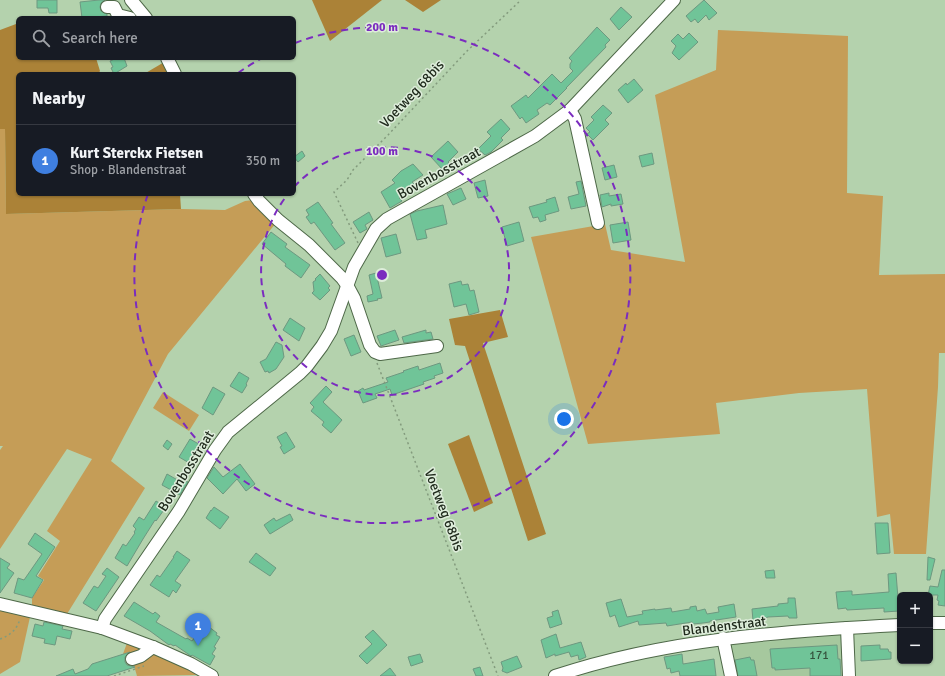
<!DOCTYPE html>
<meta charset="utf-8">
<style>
body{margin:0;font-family:Signika,sans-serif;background:#242831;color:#f1f3f6}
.controls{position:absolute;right:12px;bottom:12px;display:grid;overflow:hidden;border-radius:6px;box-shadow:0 1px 3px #0004}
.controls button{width:36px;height:36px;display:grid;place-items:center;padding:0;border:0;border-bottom:1px solid #363941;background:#171b24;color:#f1f3f6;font:20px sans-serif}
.you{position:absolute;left:564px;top:419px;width:14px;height:14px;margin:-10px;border:3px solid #fff;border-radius:50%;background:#1a73e8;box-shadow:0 0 0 6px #1a73e833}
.badge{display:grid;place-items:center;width:26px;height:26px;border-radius:50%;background:#1a73e8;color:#fff;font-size:13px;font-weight:700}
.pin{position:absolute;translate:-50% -33px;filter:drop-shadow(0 1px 2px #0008)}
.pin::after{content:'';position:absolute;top:21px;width:14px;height:12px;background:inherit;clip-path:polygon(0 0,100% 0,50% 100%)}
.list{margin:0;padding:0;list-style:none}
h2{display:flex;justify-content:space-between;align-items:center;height:52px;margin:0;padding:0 16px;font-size:17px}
h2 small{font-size:13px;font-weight:400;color:#9ea1a6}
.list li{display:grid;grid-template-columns:26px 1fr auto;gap:12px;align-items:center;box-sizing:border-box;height:72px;padding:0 16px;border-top:1px solid #363941}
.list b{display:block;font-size:15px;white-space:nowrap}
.list p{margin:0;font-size:13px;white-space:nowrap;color:#9ea1a6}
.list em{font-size:13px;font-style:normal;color:#9ea1a6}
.icon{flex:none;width:22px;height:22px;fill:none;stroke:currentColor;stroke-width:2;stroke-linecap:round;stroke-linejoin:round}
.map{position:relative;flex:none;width:945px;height:676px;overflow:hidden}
.search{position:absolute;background:#171b24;box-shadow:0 1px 3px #0004;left:16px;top:16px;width:280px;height:44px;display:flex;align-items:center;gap:10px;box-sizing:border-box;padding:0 14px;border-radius:6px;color:#9ea1a6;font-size:15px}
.panel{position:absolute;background:#171b24;box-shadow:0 1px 3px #0004;left:16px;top:72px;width:280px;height:124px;border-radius:6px}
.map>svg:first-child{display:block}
.built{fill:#a6c89e}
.green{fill:#c59d57}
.forest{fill:#ab8237}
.building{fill:#70c498;stroke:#6d9880}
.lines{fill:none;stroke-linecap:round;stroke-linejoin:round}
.minor-casing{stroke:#4e6848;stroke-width:14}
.path{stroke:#839b7d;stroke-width:1.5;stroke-dasharray:2 3;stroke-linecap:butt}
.minor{stroke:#fff;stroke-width:12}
.ring{fill:none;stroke:#7b2cbf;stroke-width:2;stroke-dasharray:7 5}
.labels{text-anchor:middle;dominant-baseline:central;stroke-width:3;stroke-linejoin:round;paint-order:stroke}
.number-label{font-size:12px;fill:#34513c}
.street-label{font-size:14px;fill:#202b1d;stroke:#deeddb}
.centre{fill:#7b2cbf;stroke:#deeddb;stroke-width:2}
.ring-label{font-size:12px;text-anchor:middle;font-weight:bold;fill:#7b2cbf;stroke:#deeddb;stroke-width:3;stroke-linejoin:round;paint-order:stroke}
</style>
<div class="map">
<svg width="945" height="676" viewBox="0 0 945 676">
<rect width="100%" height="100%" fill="#b4d2ad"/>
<path class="built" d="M 850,634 L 853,676 L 727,676 L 722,646 Z"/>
<g class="green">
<path d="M 718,30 L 848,36 L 847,193 L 883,196 L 879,275 L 945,274 L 945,353 L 939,353 L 938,387 L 926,554 L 894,554 L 890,514 L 877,517 L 867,389 L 799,393 L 716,403 L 720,434 L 588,444 L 531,237 L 605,224 L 611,250 L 685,262 L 655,95 L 716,70 Z"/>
<path d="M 0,129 L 5,129 L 6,214 L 181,209 L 225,210 L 245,201 L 253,200 L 276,223 L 168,354 L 111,461 L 145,488 L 67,614 L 32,606 L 32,598 L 44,580 L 38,576 L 60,541 L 47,531 L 92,459 L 67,449 L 0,549 L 0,450 L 3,446 L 0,446 Z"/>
<path d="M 163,392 L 199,415 L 189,431 L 153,408 Z"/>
<path d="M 0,610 L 30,617 L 20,662 L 0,674 Z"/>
<path d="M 127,643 L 170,659 L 195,672 L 196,675 L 137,676 L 130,652 L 123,654 Z"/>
</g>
<g class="forest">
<path d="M 312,0 L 382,0 L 330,41 Z"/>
<path d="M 405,0 L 441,0 L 423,12 Z"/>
<path d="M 16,24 L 18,24 L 18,58 L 96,58 L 100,71 L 98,74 L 18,74 L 18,194 L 180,194 L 181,209 L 6,214 L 5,129 L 0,129 L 0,30 Z"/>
<path d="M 166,61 L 172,74 L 144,74 Z"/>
<path d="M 500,310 L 508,337 L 483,343 L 546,534 L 528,541 L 465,346 L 455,345 L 449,319 Z"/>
<path d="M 469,435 L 493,503 L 474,512 L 448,444 Z"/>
</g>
<g class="building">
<path d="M 37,0 L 57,0 L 57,13 L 49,13 L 48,8 L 37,8 Z"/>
<path d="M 99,0 L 105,0 L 101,3 L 100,7 L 101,11 L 107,14 L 107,16 L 82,18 L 80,2 Z"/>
<path d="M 704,0 L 717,13 L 709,20 L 706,15 L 698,23 L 695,19 L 691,22 L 686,16 Z"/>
<path d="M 621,7 L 632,17 L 619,30 L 610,19 Z"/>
<path d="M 597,27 L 610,40 L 605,45 L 606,47 L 566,88 L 567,88 L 550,105 L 547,103 L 537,110 L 539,114 L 526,123 L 522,117 L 520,119 L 511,106 L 526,95 L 528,98 L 552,74 L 561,83 L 573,71 L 570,68 L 570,64 L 572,61 L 569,58 Z"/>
<path d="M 689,33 L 698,42 L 679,60 L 672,53 L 676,46 L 671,41 L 678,34 L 683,39 Z"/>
<path d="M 117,58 L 124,58 L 127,66 L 114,74 L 111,68 L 113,67 L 110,61 Z"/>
<path d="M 634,79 L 643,90 L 628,103 L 618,90 L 626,83 L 627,85 Z"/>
<path d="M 603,105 L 612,113 L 605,120 L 609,124 L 593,140 L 587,134 L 590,132 L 586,128 L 594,120 L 591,117 Z"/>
<path d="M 501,119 L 510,129 L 501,138 L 503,140 L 491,152 L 485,155 L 478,149 L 491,136 L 487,132 Z"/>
<path d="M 448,141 L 458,152 L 448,162 L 450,164 L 443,170 L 431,157 Z"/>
<path d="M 302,151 L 305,156 L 298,162 L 294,157 Z"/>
<path d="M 652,153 L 654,164 L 642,167 L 639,156 Z"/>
<path d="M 413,164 L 423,175 L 412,182 L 414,184 L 399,198 L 402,201 L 390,208 L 381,192 L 395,183 L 392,180 L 401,171 Z"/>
<path d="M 614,165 L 617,177 L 605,180 L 602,168 Z"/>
<path d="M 485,180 L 488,196 L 478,198 L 474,183 Z"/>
<path d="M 581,181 L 586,206 L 571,209 L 568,197 L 579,194 L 576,182 Z"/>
<path d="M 461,188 L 466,199 L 453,205 L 447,194 Z"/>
<path d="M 609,193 L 609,196 L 621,194 L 623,204 L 611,206 L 611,204 L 602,207 L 600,195 Z"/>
<path d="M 555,197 L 559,211 L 545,215 L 546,220 L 540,222 L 538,217 L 533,218 L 529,207 L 547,202 L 546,200 Z"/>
<path d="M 318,202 L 333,223 L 331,224 L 345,243 L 335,250 L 314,222 L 311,224 L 306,217 L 309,215 L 306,210 Z"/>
<path d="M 443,205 L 447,224 L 425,230 L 427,238 L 417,240 L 410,214 L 417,211 Z"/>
<path d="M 369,212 L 373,220 L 365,225 L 367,229 L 360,233 L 353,222 Z"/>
<path d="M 519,222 L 524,241 L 507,246 L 502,227 Z"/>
<path d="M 628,222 L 631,240 L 613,243 L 610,225 Z"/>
<path d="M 271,232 L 287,244 L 285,247 L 310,265 L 301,278 L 285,266 L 286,264 L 262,244 Z"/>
<path d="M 396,234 L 401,253 L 386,257 L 381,238 Z"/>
<path d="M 376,273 L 382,298 L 377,299 L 378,300 L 368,302 L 367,296 L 373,294 L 369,275 Z"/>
<path d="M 320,274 L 330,286 L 328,288 L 330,290 L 320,300 L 312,293 L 314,291 L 313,282 L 316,280 L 315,279 Z"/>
<path d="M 461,281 L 462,285 L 468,284 L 470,291 L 474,290 L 479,312 L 469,315 L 466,304 L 454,307 L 449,284 Z"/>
<path d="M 290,318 L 305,328 L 299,341 L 283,330 Z"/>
<path d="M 395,330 L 399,340 L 381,346 L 377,336 Z"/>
<path d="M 426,330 L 426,333 L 431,332 L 433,339 L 404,343 L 402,337 Z"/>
<path d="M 354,335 L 361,352 L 351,356 L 344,339 Z"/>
<path d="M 276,342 L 282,345 L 284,357 L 276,369 L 269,373 L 268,371 L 265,372 L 260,362 L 266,359 Z"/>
<path d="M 440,363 L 443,373 L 434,376 L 435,378 L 423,382 L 424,384 L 392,395 L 390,389 L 375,394 L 377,398 L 363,403 L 358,391 L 363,388 L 364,390 L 388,382 L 386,378 L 404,372 L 403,371 L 418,366 L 419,370 Z"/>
<path d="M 239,372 L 249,378 L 246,384 L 247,385 L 242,393 L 230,386 Z"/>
<path d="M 326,386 L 332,392 L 323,402 L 342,420 L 331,433 L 322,425 L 324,422 L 311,411 L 314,407 L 310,403 Z"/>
<path d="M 213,387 L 225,394 L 213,415 L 202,408 Z"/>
<path d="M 286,432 L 295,447 L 284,454 L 280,447 L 282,446 L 277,437 Z"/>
<path d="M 190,439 L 202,446 L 191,464 L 179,457 Z"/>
<path d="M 167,440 L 172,444 L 168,450 L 163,446 Z"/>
<path d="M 240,464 L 255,484 L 246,491 L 237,479 L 223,494 L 207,478 L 214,467 L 223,477 Z"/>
<path d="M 167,474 L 181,482 L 182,479 L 188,482 L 180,495 L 162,485 Z"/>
<path d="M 156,501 L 166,507 L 156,521 L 155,520 L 143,539 L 127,566 L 115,558 L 123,544 L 126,546 L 135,533 L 134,532 L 136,529 L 133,526 L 139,517 L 144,520 Z"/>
<path d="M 214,507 L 229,517 L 220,529 L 206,518 L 211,510 L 211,511 Z"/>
<path d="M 290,514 L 293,520 L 270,534 L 264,525 L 274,518 L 276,521 Z"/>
<path d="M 875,523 L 888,523 L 890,553 L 877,554 Z"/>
<path d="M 35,533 L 55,547 L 36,576 L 43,580 L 32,598 L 14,593 L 18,578 L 24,580 L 42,554 L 28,544 Z"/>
<path d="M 177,551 L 190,560 L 175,581 L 181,585 L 176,593 L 173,590 L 169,597 L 150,585 L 157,575 L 160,577 L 174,557 L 173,557 Z"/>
<path d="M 256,553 L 276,568 L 270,576 L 249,562 Z"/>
<path d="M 928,557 L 935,559 L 930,580 L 927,580 Z"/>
<path d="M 0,558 L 10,564 L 7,568 L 14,573 L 0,593 Z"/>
<path d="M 107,568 L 119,577 L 96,611 L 83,603 L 94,586 L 98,588 L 106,576 L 102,574 Z"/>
<path d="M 942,570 L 945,570 L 945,606 L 938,605 L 939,601 L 937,600 L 938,595 L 928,595 L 930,586 L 938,587 Z"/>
<path d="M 765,571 L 774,570 L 775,578 L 766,578 Z"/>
<path d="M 896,573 L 899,611 L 884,612 L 884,608 L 847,610 L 846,608 L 838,609 L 836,592 L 849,591 L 852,591 L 852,595 L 889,592 L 888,574 Z"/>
<path d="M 788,598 L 795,598 L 797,618 L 789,618 L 788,616 L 768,617 L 765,618 L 765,620 L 753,621 L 752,609 L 778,606 L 778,604 L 788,603 Z"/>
<path d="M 621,599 L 627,617 L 643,614 L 642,611 L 655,609 L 655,610 L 671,608 L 672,612 L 690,609 L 690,607 L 696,606 L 697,611 L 705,609 L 707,614 L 719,612 L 718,607 L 734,604 L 736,617 L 710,621 L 710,622 L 703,623 L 693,624 L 692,622 L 667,626 L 666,623 L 639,625 L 638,621 L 619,627 L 615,615 L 610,617 L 606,603 Z"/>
<path d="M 134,602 L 153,614 L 155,612 L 160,616 L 156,622 L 186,639 L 187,638 L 192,641 L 200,630 L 204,633 L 209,627 L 217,633 L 216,635 L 220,637 L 214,647 L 216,648 L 212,654 L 215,656 L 210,665 L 192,655 L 191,656 L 175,645 L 174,646 L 170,644 L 169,645 L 150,631 L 124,616 Z"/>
<path d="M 558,610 L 562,624 L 550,628 L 547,618 L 553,616 L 552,612 Z"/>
<path d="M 44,622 L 63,626 L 62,629 L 72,631 L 70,639 L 57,636 L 55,645 L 44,643 L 45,639 L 32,636 L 35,624 L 43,626 Z"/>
<path d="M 373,630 L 387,645 L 367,664 L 359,656 L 372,644 L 365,637 Z"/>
<path d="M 556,634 L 560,648 L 581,642 L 586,657 L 579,660 L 578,655 L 571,657 L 569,652 L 555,656 L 555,654 L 546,658 L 541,640 Z"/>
<path d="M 837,645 L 838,659 L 840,659 L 841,676 L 810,676 L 810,668 L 775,670 L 775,668 L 772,668 L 770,649 Z"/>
<path d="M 880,645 L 880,649 L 888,649 L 889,652 L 891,652 L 891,659 L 861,661 L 861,646 Z"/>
<path d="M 130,652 L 125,657 L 125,662 L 127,665 L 135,667 L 107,676 L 56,676 L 73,669 L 75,674 L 88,669 L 92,664 Z"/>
<path d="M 420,654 L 423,662 L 411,666 L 408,657 Z"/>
<path d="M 682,654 L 683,664 L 714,659 L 716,676 L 680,676 L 679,671 L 671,673 L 670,668 L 667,669 L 664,657 Z"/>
<path d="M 517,656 L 522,667 L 507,673 L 502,671 L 503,668 L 501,662 Z"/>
<path d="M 750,657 L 751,660 L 754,660 L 757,676 L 738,676 L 735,660 Z"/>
<path d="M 480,667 L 483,676 L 476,676 L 473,669 Z"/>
<path d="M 390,668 L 396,676 L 380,676 Z"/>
</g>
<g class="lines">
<defs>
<g id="minor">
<path d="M 131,0 L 146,18"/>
<path d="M 107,7 L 114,7 L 118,15 L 130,18"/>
<path d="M 167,58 L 175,74"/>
<path d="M 570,110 L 575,119 L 598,223"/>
<path d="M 254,194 L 259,201 L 278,220 L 309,245 L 342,278 L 347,285 L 354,298 L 370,345 L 375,352 L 380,354 L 437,346"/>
<path d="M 0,604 L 102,628 L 153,647 L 191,664 L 212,676"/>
<path d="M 930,623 L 945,623"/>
<path d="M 102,628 L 105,619 L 179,511 L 215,450 L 228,432 L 300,373 L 307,366 L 322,346 L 331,331 L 354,267 L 376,229 L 387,219 L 535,136 L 570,110 L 674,0"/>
<path d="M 847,628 L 849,676"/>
<path d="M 723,638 L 731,676"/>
<path d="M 132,659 L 141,656 L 153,647"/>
<path d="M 555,676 C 666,639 784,631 900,625"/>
</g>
</defs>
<use href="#minor" class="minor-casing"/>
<g class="path">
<path d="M 358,243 L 334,192 L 347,180 L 353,170 L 388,135 L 467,51 L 521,0"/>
<path d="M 377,363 L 498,676"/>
<path d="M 0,639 C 11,635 17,629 20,619"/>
<path d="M 114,676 L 144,666"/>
</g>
<use href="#minor" class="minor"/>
</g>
<g class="ring">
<path d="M294 187A124 124 0 1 1 288 194"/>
<path d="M238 73A248 248 0 0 1 262 58M295 43A248 248 0 1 1 148 194"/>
</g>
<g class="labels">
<g class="number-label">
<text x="819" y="655">171</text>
</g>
<g class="street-label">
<text transform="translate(412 94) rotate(-47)">Voetweg 68bis</text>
<text transform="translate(439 173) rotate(-29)">Bovenbosstraat</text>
<text transform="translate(186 471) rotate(-58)">Bovenbosstraat</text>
<text transform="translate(444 510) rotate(69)">Voetweg 68bis</text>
<text transform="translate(724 626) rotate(-7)">Blandenstraat</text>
</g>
</g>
<circle cx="382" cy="275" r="6" class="centre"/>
<g class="ring-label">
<text x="382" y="31">200 m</text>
<text x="382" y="155">100 m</text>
</g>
</svg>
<div class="controls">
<button>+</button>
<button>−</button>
</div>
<div class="you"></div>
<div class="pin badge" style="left:198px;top:646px;background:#3f7fe0">1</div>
<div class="search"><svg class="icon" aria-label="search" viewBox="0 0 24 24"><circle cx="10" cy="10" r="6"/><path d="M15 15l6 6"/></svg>Search here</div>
<section class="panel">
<h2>Nearby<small></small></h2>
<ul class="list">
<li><span class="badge" style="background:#3f7fe0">1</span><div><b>Kurt Sterckx Fietsen</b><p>Shop · Blandenstraat</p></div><em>350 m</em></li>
</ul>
</section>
</div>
